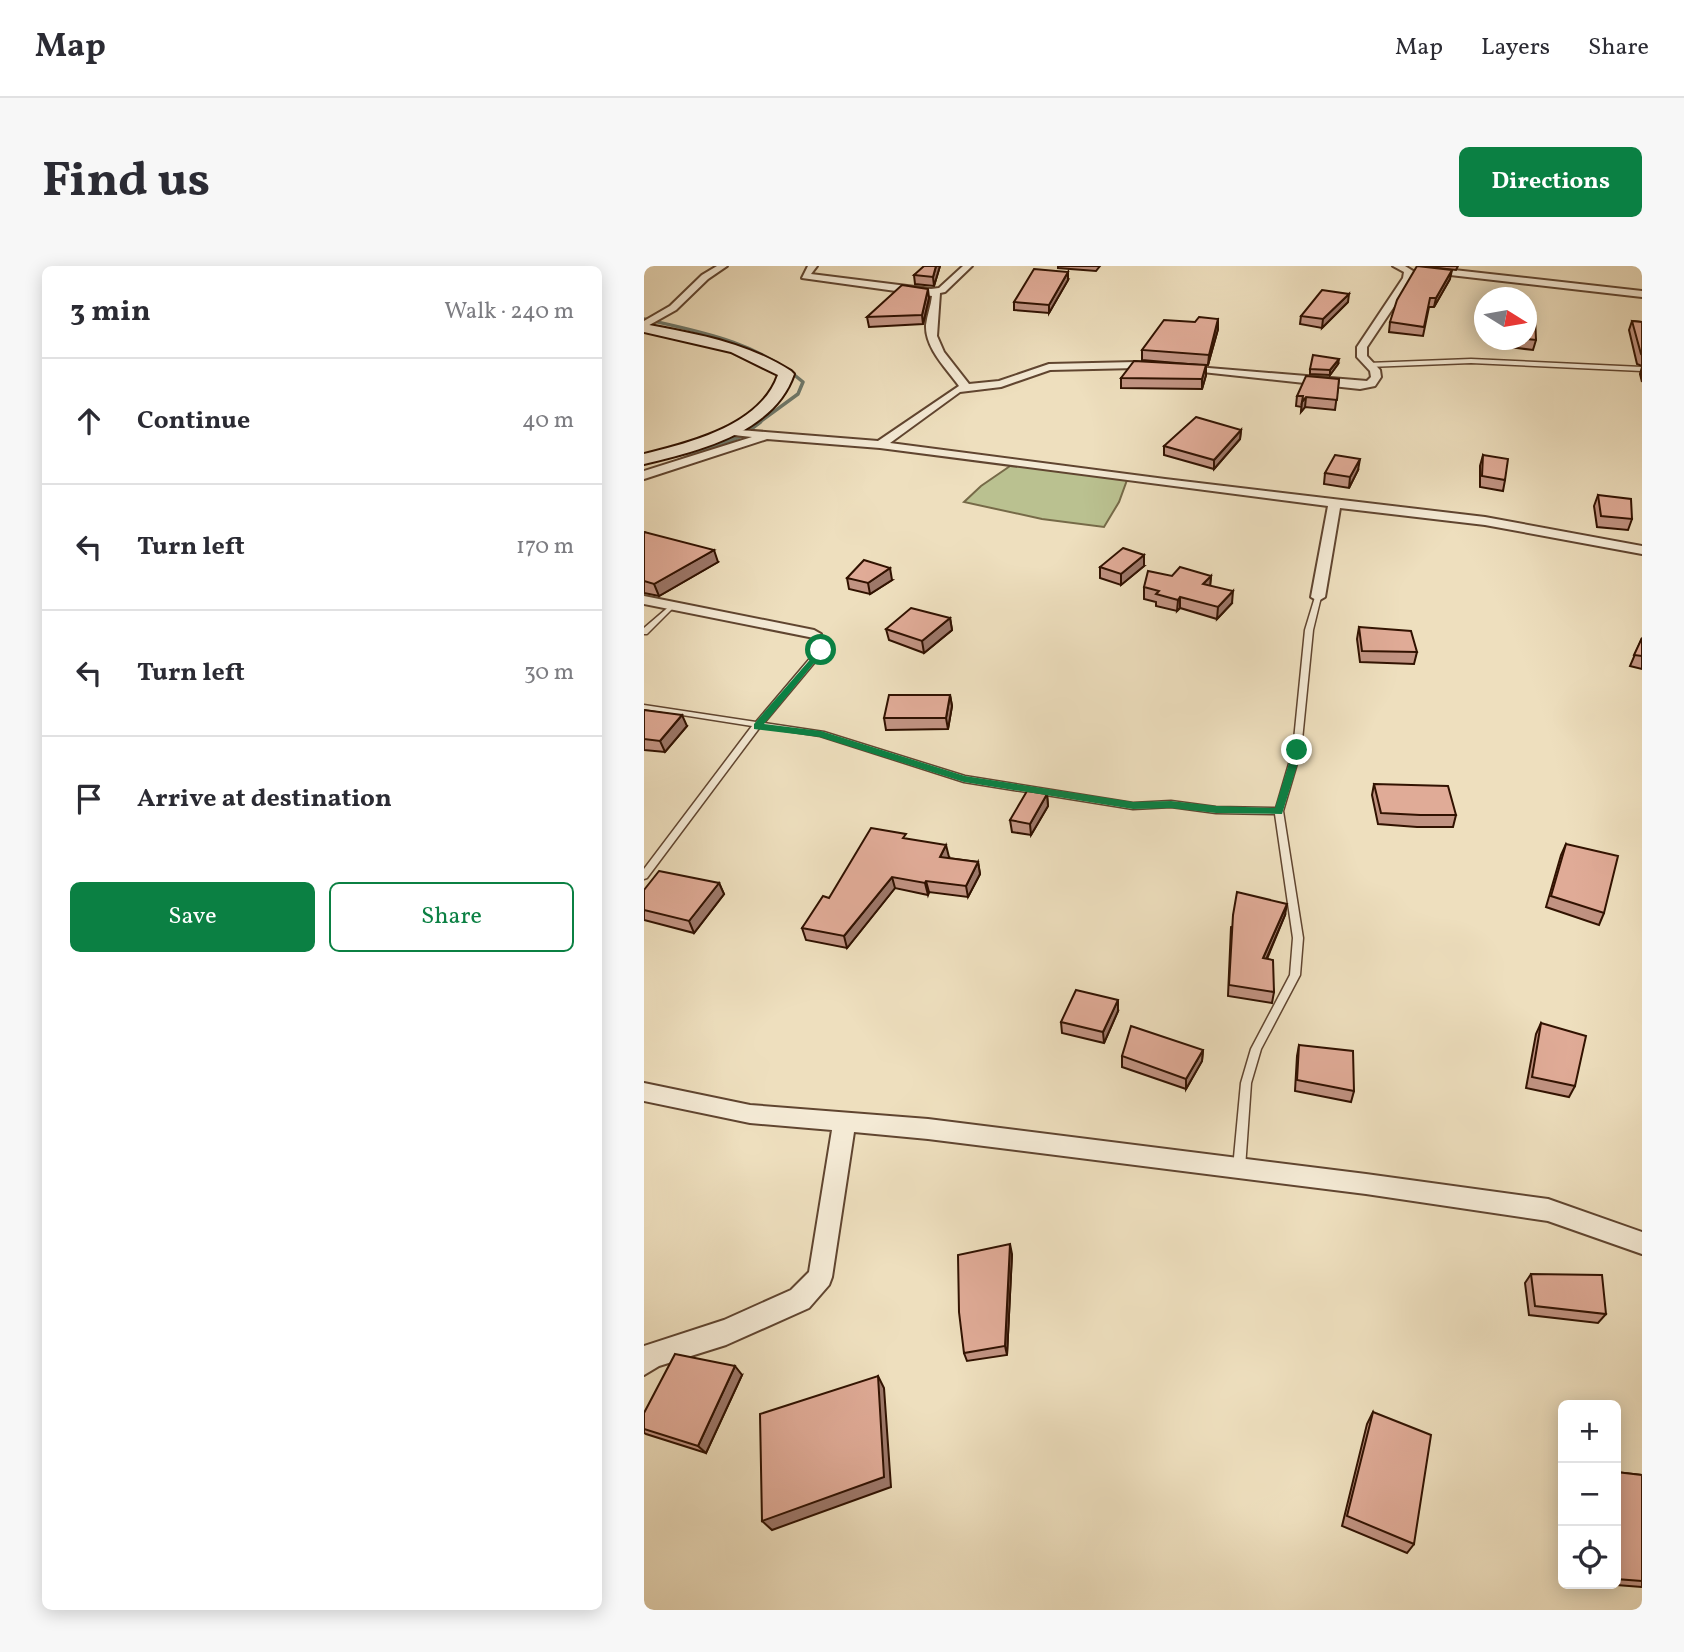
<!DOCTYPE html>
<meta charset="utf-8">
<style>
body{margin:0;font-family:Vollkorn,serif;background:#f7f7f7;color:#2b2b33}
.controls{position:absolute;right:21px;bottom:21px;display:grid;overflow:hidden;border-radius:10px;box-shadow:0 4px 18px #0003}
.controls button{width:63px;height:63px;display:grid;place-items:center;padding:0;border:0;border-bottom:2px solid #e1e1e2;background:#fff;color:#2b2b33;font:35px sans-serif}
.compass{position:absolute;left:830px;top:21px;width:63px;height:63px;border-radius:50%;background:#fff;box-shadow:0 4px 18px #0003;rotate:101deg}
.stop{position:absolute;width:21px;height:21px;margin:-16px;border:5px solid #0b8043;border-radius:50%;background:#fff}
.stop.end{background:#0b8043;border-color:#fff;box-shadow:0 2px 7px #0008}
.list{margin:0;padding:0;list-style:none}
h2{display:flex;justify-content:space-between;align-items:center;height:91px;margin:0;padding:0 28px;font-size:30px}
h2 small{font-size:23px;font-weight:400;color:#7c7c81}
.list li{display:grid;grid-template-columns:46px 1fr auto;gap:21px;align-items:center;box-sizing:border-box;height:126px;padding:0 28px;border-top:2px solid #e1e1e2}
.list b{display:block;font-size:26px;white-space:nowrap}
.list em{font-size:23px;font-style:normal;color:#7c7c81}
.actions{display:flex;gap:14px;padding:21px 28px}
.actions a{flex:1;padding:16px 0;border:2px solid #0b8043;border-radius:10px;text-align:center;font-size:24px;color:#0b8043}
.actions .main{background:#0b8043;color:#fff}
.icon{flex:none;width:38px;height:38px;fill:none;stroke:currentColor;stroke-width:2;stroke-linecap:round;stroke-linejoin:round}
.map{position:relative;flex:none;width:998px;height:1344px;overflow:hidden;border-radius:10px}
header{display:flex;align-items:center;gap:42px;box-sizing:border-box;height:98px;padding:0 35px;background:#fff;border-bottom:2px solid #e1e1e2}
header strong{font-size:33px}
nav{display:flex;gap:38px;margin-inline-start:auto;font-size:24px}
.intro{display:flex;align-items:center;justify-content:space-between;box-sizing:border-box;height:168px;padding:0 42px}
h1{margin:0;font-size:49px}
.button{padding:18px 32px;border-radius:10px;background:#0b8043;color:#fff;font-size:24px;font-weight:700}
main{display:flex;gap:42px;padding:0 42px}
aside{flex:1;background:#fff;border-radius:10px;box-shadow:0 4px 18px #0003}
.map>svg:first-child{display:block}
.green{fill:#bac190;stroke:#766a48;stroke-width:2}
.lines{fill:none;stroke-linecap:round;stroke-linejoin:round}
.stream-far1{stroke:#6f796b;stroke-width:3.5}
.stream{stroke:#6f796b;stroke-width:4.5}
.lane-casing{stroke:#604530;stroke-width:3}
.street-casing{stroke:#604530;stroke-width:4}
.secondary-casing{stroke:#311201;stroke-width:4}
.lane{fill:#f4ead5;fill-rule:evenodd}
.street{fill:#f4ead5;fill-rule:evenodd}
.secondary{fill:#f4ead5;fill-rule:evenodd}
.wall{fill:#c19382;stroke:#311201;stroke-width:2}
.shaded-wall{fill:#9d786a;stroke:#311201;stroke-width:2}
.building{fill:#e0ab97;stroke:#311201;stroke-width:2}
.route{fill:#0b8043}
</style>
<header>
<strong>Map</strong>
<nav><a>Map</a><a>Layers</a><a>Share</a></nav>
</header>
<div class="intro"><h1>Find us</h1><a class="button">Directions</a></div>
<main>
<aside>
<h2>3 min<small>Walk · 240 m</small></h2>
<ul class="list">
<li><svg class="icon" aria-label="ahead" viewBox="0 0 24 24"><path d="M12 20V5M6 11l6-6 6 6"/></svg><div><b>Continue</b></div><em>40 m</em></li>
<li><svg class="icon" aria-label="left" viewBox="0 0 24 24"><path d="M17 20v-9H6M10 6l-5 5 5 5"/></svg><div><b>Turn left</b></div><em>170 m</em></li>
<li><svg class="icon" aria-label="left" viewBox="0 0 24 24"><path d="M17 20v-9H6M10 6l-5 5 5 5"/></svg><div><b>Turn left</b></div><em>30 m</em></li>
<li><svg class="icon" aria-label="arrive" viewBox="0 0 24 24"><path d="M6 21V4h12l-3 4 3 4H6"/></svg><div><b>Arrive at destination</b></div></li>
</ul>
<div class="actions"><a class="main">Save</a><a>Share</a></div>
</aside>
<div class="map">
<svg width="998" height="1344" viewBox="0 0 998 1344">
<rect width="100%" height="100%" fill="#eedfbe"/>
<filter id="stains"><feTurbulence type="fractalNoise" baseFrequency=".00286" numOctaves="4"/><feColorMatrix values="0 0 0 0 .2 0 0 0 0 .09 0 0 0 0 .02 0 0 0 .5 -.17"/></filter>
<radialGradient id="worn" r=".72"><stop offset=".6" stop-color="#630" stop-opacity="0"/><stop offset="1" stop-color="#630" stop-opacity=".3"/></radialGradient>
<path class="green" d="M 369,198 L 483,214 L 475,236 L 460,261 L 398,253 L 320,236 L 337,220 Z"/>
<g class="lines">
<path class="stream-far1" d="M 0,53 C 58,66 113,76 159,116 L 154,128 L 113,158"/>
<path class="stream" d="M 34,195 L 97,170 L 116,156"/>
<defs>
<g id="lane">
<path d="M 827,93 L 998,101 L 998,105 L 827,97 L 724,101 L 721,99 L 724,97 Z"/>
<path d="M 674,329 L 677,331 L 669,364 L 657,484 L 639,545 L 659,672 L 656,709 L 617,783 L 607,817 L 601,902 L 599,906 L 595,907 L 591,906 L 589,902 L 597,817 L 607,783 L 646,709 L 649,672 L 631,548 L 572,547 L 527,541 L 489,543 L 320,516 L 176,470 L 116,461 L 3,612 L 0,613 L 0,603 L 108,460 L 0,443 L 0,439 L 112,456 L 173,384 L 175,374 L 166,368 L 170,366 L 183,373 L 181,384 L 120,457 L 180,466 L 321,510 L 489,537 L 527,535 L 572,541 L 632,542 L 649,484 L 661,364 L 671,331 Z"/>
<path d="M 28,338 L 32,340 L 30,341 L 3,368 L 0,368 L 0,362 Z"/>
</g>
<g id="street">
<path d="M 73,0 L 83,0 L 64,13 L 32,44 L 0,62 L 0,55 L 26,40 L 58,9 Z"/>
<path d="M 164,0 L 173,0 L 167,8 L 287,23 L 295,22 L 319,0 L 328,0 L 301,26 L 296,27 L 293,70 L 300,86 L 325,118 L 355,115 L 405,98 L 492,96 L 723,115 L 727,111 L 726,105 L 713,91 L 713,81 L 759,12 L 760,6 L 749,0 L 761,0 L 769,5 L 769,12 L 723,81 L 723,90 L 736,104 L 737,111 L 731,120 L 716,123 L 549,105 L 492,102 L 406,104 L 357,121 L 316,126 L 246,177 L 521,213 L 841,251 L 998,280 L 998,288 L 841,259 L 696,242 L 681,331 L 674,335 L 667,331 L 684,240 L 236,182 L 123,173 L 0,213 L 0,205 L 108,171 L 80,168 L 78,166 L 84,163 L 234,175 L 315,120 C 302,102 281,82 282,59 C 283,49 287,40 288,30 L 158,12 Z"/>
<path d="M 783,1 L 998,25 L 998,31 L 780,6 L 780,2 Z"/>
<path d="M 0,330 L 170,364 L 177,368 L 170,372 L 0,338 Z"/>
<path d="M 0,817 L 106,839 L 284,853 L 722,908 L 904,933 L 998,966 L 998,988 L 904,955 L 722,928 L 284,873 L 210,866 L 188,1011 L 185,1019 L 165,1042 L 82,1079 L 15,1100 L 0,1109 L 0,1080 L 80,1054 L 147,1024 L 165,1006 L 188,864 L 106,857 L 0,835 Z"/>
</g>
<path id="secondary" d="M 0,58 C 52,68 102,76 147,105 L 150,108 C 130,167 54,185 0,198 L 0,188 C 46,177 117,159 134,109 L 87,86 L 0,66 Z"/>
</defs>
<use href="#lane" class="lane-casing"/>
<use href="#street" class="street-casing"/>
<use href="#secondary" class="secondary-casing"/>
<use href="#lane" class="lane"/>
<use href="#street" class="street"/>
<use href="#secondary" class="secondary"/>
</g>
<g class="wall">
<path d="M 296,0 L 290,20 L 271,18 L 270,9 Z"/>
<path d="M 414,0 L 456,0 L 452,5 L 414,2 Z"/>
<path d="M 775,0 L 814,0 L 812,4 Z"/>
<path d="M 806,13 L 790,41 L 785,41 L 779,70 L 745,66 L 746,56 Z"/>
<path d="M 424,14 L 405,47 L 370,44 L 370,36 Z"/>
<path d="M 285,32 L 279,58 L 225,61 L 223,51 Z"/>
<path d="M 704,36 L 678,62 L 656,58 L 657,50 Z"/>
<path d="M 883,48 L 892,74 L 889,84 L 865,81 L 867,74 L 883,74 Z"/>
<path d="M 574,53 L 574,63 L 564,99 L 562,99 L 562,109 L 558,123 L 477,122 L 477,112 L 555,99 L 498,94 L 498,84 L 551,56 Z"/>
<path d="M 988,55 L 998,56 L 998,100 L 993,98 L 985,64 Z"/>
<path d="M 694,98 L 686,109 L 666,108 L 666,103 Z"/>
<path d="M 998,101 L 998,116 L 996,108 Z"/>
<path d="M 695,113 L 691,144 L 661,141 L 657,146 L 658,141 L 652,140 L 653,130 Z"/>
<path d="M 597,164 L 596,173 L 570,203 L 520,189 L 520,180 Z"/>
<path d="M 839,189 L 861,214 L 859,225 L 836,221 L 836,200 Z"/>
<path d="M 714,204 L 705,222 L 680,218 L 681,207 Z"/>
<path d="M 954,229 L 988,253 L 984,264 L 953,261 L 950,240 Z"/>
<path d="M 0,266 L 74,296 L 15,330 L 0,327 Z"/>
<path d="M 500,300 L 477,319 L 456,312 L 456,301 Z"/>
<path d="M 528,310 L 567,310 L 566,320 L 588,337 L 573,353 L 536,342 L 533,345 L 512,340 L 512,336 L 500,333 L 500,321 Z"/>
<path d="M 203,312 L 248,314 L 226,328 L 205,323 Z"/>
<path d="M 306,352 L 308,364 L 280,387 L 245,374 L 242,363 Z"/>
<path d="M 715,361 L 773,386 L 770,398 L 716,396 L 713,373 Z"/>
<path d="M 998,372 L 998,403 L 986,400 Z"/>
<path d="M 306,429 L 308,440 L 304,463 L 242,464 L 240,452 Z"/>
<path d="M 0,444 L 43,460 L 21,486 L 0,484 Z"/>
<path d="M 730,518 L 812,549 L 809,561 L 773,561 L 734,558 L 728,529 Z"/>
<path d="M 403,528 L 404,540 L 387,569 L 368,566 L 366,554 Z"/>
<path d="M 263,573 L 305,591 L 304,592 L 334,596 L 336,608 L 324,631 L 285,626 L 284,629 L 251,622 L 203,682 L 162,674 L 158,662 L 185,632 Z"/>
<path d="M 922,578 L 960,647 L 955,659 L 902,641 L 917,589 Z"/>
<path d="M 75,617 L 80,628 L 50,667 L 0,654 L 0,624 Z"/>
<path d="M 641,649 L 623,693 L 630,726 L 628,737 L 584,730 L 587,661 Z"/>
<path d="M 474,745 L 460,777 L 418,767 L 417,756 Z"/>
<path d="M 897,757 L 931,820 L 925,831 L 882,822 L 892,768 Z"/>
<path d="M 655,779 L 710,825 L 707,836 L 651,825 L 653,790 Z"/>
<path d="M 559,784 L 558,795 L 542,823 L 478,801 L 478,790 Z"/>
<path d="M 368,988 L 363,1089 L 323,1095 L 320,1087 Z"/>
<path d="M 887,1008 L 962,1048 L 954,1057 L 885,1049 L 881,1017 Z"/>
<path d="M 98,1109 L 62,1187 L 2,1168 L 0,1167 L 0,1147 Z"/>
<path d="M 729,1146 L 770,1278 L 763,1287 L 698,1260 L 723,1158 Z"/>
<path d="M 972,1206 L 998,1209 L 998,1321 L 959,1318 L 972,1318 Z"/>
</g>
<g class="shaded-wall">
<path d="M 292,0 L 296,0 L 290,20 L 289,11 Z"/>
<path d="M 808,4 L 806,13 L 790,41 L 792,32 Z"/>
<path d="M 424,6 L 424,14 L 405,47 L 405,39 Z"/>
<path d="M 284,23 L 285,32 L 279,58 L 278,49 Z"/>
<path d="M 705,28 L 704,36 L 678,62 L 679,53 Z"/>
<path d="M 574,53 L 574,63 L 564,99 L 565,89 Z"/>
<path d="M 695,93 L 694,98 L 686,109 L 686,104 Z"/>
<path d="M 562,99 L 562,109 L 558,123 L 558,113 Z"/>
<path d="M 662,131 L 661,141 L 657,146 L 658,136 Z"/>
<path d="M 597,164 L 596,173 L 570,203 L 570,194 Z"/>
<path d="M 716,193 L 714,204 L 705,222 L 706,211 Z"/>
<path d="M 70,284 L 74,296 L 15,330 L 10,318 Z"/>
<path d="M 500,289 L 500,300 L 477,319 L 477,308 Z"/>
<path d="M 246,302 L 248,314 L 226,328 L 224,317 Z"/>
<path d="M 567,310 L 566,321 L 559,318 Z"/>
<path d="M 589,325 L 588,337 L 573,353 L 574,341 Z"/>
<path d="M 536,331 L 536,342 L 533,345 L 534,334 Z"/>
<path d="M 306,352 L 308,364 L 280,387 L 278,375 Z"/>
<path d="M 306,429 L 308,440 L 304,463 L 302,452 Z"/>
<path d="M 38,449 L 43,460 L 21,486 L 16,475 Z"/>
<path d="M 403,528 L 404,540 L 387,569 L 386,558 Z"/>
<path d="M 302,579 L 305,591 L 298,603 L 296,591 Z"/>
<path d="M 334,596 L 336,608 L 324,631 L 322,620 Z"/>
<path d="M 248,611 L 251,622 L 203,682 L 200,670 Z"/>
<path d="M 282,615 L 285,626 L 284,629 L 281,617 Z"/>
<path d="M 75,617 L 80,628 L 50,667 L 45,655 Z"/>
<path d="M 643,638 L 641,649 L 618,703 L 619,692 Z"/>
<path d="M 474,734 L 474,745 L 460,777 L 459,766 Z"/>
<path d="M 559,784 L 558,795 L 542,823 L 542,813 Z"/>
<path d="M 366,978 L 368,988 L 363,1089 L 361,1080 Z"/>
<path d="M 91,1100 L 98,1109 L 62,1187 L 54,1180 Z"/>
<path d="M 234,1110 L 240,1122 L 247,1221 L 128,1264 L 118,1255 Z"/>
</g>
<g class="building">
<path d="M 280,0 L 292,0 L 289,11 L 270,9 Z"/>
<path d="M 773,0 L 808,4 L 792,32 L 786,32 L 780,61 L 746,56 L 753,34 Z"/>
<path d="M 390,3 L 424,6 L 405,39 L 370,36 Z"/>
<path d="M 258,19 L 284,23 L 278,49 L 223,51 Z"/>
<path d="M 678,24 L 705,28 L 679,53 L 657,50 Z"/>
<path d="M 883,48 L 891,50 L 892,74 L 883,73 Z"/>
<path d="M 555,51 L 574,53 L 565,89 L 498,84 L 520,54 L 551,56 Z"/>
<path d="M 988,55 L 998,56 L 998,89 L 997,88 Z"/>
<path d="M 669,89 L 695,93 L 686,104 L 666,103 Z"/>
<path d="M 490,95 L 562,99 L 558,113 L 477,112 Z"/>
<path d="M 662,110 L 695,113 L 693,134 L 662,131 L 658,136 L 659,130 L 653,130 Z"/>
<path d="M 552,151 L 597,164 L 570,194 L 520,180 Z"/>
<path d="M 691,189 L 716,193 L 706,211 L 681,207 Z"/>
<path d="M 839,189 L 864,193 L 861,214 L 838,210 Z"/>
<path d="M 954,229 L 987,233 L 988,253 L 957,250 Z"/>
<path d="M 0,266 L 70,284 L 10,318 L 0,315 Z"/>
<path d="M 479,282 L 500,289 L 477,308 L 456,301 Z"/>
<path d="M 220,294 L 246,302 L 224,317 L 203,312 Z"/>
<path d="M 536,301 L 567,310 L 559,318 L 589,325 L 574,341 L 536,331 L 534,334 L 512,328 L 515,325 L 500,321 L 504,305 L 528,310 Z"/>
<path d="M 267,342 L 306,352 L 278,375 L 242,363 Z"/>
<path d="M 715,361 L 767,365 L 773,386 L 718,385 Z"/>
<path d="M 998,372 L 998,390 L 990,389 Z"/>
<path d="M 245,429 L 306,429 L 302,452 L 240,452 Z"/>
<path d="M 0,444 L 38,449 L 16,475 L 0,473 Z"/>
<path d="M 730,518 L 804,520 L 812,549 L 776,549 L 737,547 Z"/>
<path d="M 383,525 L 403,528 L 386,558 L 366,554 Z"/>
<path d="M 227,562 L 262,568 L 259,572 L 302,579 L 296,591 L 334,596 L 322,620 L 282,615 L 281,617 L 248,611 L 200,670 L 158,662 L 179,630 L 185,632 Z"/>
<path d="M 922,578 L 974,590 L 960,647 L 907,630 Z"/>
<path d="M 15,605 L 75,617 L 45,655 L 0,644 L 0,624 Z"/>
<path d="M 593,626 L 643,638 L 619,692 L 629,694 L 630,726 L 585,719 L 589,649 Z"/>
<path d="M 432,724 L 474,734 L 459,766 L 417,756 Z"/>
<path d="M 897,757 L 942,770 L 931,820 L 888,811 Z"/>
<path d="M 487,760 L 559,784 L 542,813 L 478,790 Z"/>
<path d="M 655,779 L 709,785 L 710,825 L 653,814 Z"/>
<path d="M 366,978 L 361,1080 L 320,1087 L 315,1046 L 314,989 Z"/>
<path d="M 887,1008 L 958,1009 L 962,1048 L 891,1040 Z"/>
<path d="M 31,1088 L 91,1100 L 54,1180 L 0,1163 L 0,1147 Z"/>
<path d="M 234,1110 L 240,1211 L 118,1255 L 116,1148 Z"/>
<path d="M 729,1146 L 787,1169 L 770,1278 L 703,1250 Z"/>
<path d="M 972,1206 L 998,1209 L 998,1315 L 972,1313 Z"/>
</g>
<path class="route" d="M 177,381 L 180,382 L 180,385 L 120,458 L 177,465 L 321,510 L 489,536 L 527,535 L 572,540 L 631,542 L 649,484 L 653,481 L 658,484 L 638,548 L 572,547 L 527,542 L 489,543 L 320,516 L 176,471 L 110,463 L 110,458 Z"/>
<rect width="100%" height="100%" filter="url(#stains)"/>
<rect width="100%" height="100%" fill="url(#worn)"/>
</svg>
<div class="controls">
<button>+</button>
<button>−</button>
<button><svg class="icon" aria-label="locate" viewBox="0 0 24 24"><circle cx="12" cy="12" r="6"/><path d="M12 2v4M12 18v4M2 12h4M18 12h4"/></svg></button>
</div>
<svg class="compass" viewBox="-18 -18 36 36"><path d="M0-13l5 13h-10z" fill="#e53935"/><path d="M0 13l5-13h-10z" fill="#7c7c81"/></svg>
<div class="stop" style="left:177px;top:384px"></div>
<div class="stop end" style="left:653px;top:484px"></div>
</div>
</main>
